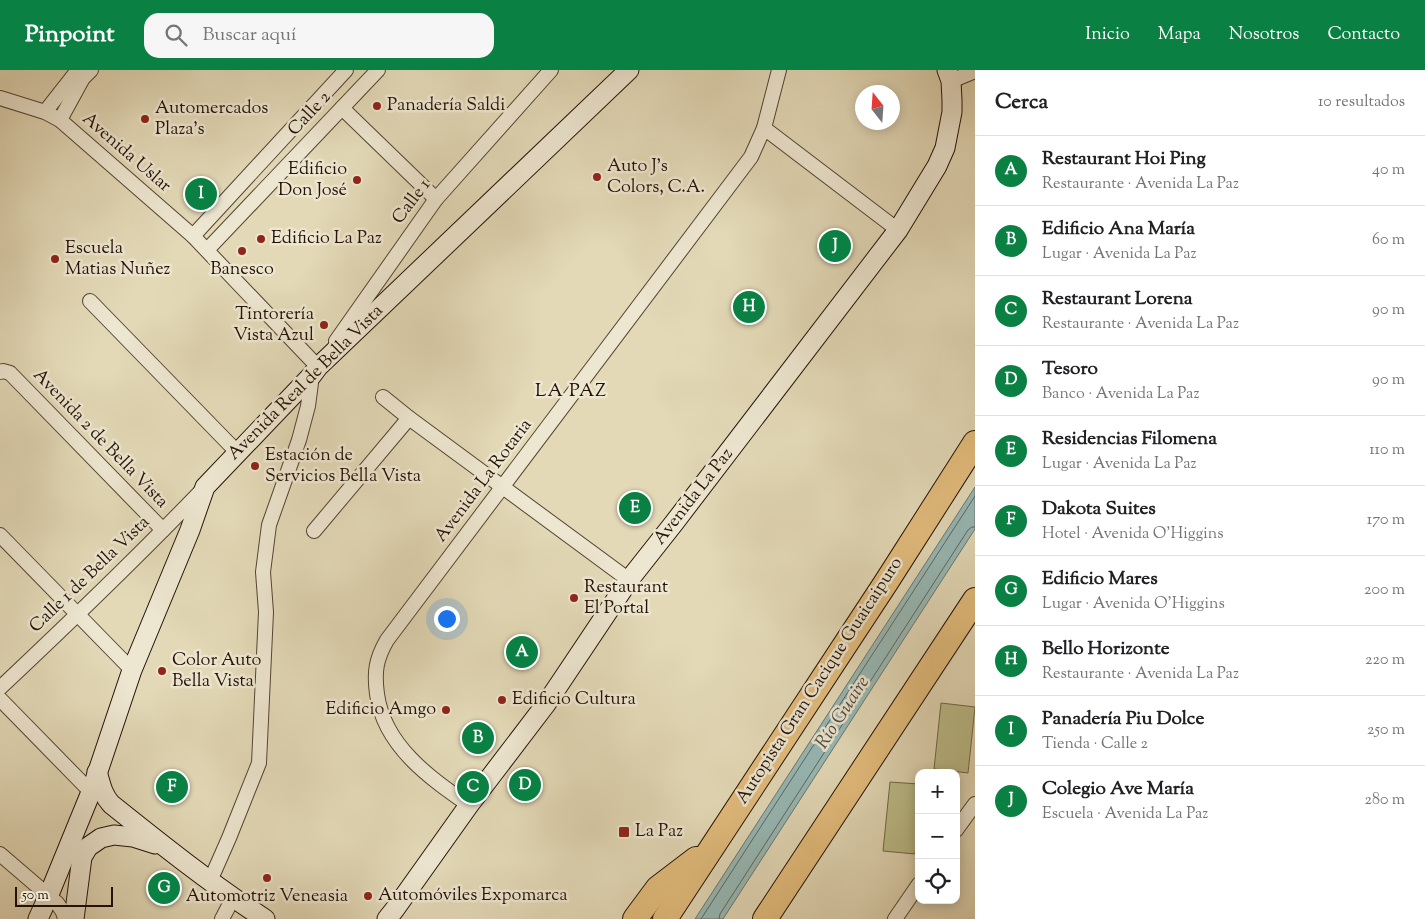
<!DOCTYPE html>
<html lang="es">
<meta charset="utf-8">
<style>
body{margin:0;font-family:"Sorts Mill Goudy",serif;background:#f6f6f6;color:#202124}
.controls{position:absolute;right:15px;bottom:15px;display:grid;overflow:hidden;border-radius:10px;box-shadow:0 2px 12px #0003}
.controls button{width:45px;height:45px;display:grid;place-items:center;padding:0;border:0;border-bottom:1px solid #e0e0e0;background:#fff;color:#202124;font:25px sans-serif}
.compass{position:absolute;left:855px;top:15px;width:45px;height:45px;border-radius:50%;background:#fff;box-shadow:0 2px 12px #0003;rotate:343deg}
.scale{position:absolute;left:15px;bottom:12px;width:98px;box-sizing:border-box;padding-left:5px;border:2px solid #231206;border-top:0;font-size:14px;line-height:18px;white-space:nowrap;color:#231206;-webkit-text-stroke:4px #ede6d0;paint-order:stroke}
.you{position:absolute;left:446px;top:548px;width:18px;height:18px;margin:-12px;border:4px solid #fff;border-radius:50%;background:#1a73e8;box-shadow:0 0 0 8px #1a73e833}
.badge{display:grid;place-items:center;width:32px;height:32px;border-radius:50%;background:#0b8043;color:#fff;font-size:16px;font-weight:700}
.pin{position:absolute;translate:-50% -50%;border:2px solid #fff;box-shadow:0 1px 5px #0006}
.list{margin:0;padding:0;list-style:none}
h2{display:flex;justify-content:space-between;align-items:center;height:65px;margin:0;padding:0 20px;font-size:21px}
h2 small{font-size:16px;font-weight:400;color:#757577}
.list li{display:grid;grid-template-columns:32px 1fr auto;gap:15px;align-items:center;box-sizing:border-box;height:70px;padding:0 20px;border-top:1px solid #e0e0e0}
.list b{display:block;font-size:19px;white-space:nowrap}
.list p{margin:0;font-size:16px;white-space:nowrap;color:#757577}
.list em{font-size:16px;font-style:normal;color:#757577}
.icon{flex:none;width:28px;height:28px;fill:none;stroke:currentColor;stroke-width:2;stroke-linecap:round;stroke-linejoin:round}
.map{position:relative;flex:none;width:975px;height:849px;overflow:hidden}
header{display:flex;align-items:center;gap:30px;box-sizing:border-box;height:70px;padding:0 25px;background:#0b8043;color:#fff}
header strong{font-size:24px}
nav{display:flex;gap:28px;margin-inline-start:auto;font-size:18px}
.search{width:350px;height:45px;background:#f6f6f6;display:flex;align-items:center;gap:12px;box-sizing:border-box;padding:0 18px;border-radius:15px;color:#757577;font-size:19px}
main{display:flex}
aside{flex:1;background:#fff}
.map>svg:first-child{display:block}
.green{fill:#bbbd89;stroke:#6f6848}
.water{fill:#97b9b6;stroke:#697670}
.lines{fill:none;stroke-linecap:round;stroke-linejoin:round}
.shore{stroke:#5d665e;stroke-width:1}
.minor-casing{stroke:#534432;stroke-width:16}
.secondary-casing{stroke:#231206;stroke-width:21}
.motorway-casing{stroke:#231206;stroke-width:26}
.minor{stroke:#ede6d0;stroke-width:14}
.secondary{stroke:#ede6d0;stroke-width:19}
.motorway{stroke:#e2bc7c;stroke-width:24}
.poi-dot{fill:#8f2418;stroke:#ede6d0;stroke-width:2}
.labels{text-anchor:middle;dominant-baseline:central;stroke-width:5;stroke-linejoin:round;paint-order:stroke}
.poi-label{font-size:18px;fill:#231206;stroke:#ede6d0;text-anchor:start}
.street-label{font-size:18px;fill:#231206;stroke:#ede6d0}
.neighbourhood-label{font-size:19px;letter-spacing:1px;fill:#231206;stroke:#ede6d0}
.water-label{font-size:19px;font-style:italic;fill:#4c4c44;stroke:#ede6d0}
</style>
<header>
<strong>Pinpoint</strong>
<div class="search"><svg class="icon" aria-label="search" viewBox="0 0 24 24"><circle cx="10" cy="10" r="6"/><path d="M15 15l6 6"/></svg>Buscar aquí</div>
<nav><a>Inicio</a><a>Mapa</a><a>Nosotros</a><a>Contacto</a></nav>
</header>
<main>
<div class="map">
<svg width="975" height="849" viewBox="0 0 975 849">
<rect width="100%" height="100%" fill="#e3d9b7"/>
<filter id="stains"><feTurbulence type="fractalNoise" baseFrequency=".004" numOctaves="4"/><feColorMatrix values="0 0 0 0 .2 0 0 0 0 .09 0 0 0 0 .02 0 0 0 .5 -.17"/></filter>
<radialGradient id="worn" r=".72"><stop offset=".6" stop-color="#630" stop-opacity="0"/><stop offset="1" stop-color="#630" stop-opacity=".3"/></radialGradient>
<g class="green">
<path d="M 941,633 L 975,637 L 968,703 L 934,699 Z"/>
<path d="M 890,712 L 919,714 L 919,748 L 915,784 L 883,781 Z"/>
</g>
<path class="water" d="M 975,417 L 975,459 L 723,849 L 695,849 Z"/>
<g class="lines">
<g class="shore">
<path d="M 701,849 L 975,426"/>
<path d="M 719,849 L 720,844 L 968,460 L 972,457 L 975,457"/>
</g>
<defs>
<g id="minor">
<path d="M 951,11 L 975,1"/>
<path d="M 0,28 L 45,42 L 60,50 L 193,166 L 318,297 L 323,291"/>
<path d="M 342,38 L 436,129"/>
<path d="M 45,42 L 78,0"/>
<path d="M 60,50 L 83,8 L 91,0"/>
<path d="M 764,58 L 898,160"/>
<path d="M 193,166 L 346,0"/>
<path d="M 207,180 L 378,0"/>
<path d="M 90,231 L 237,382"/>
<path d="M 336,271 L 436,129 L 551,0"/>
<path d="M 0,302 L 3,301 L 10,303 L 163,460"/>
<path d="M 383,327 L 409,348 L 629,510"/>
<path d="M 314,461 L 409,348"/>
<path d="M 0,465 L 132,600"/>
<path d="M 0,618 C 69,553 137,488 203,419"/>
<path d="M 0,629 L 91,722"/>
<path d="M 469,735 C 430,708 384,676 377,624 C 374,602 376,589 387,570 L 751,87 L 764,58 L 779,0"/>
<path d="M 956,760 L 975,734"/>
<path d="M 0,784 L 57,833 L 63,842 L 65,849"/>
<path d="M 207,809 L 214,802 L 229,768 L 259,693 L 266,542 L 263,502 L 269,455 L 299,370 L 308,336 L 312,305"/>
<path d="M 222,849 L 233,828"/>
<path d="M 895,849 L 919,814"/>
</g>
<g id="secondary">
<path d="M 97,702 C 101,714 102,724 111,734 C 161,774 211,814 265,849"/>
<path d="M 38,849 L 48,827 L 91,722 L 132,600 L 190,460 L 205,417 L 312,305 L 318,297 L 629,0"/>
<path d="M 74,849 L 82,787 L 88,777 L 101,768 L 114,765 L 133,767 L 155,774"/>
<path d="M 387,849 L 395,839 L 469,735 L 546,634 L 629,510 L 674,453 L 898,160 L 937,96 L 945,78 L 952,42 L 952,30 L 951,11 L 947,0"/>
</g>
<g id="motorway">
<path d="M 635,849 L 658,818 L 696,789"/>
<path d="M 665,849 L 887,511 L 975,373"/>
<path d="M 765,849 L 975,530"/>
</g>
</defs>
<use href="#minor" class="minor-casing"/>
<use href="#secondary" class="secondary-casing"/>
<use href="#motorway" class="motorway-casing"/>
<use href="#minor" class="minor"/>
<use href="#secondary" class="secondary"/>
<use href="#motorway" class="motorway"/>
</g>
<g class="poi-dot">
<circle cx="377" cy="36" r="5"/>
<circle cx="145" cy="49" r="5"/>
<circle cx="597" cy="107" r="5"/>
<circle cx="357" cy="110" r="5"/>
<circle cx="261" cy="169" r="5"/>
<circle cx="242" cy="181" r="5"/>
<circle cx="55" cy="189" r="5"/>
<circle cx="324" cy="255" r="5"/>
<circle cx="255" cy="396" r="5"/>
<circle cx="574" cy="528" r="5"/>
<circle cx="162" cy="601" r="5"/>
<circle cx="502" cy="630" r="5"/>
<circle cx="446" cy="640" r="5"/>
<rect x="618" y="756" width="12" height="12" rx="2.5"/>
<circle cx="267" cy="808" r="5"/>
<circle cx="368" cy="826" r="5"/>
</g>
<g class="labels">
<g class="poi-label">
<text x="387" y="36">Panadería Saldi</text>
<text x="155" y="39">Automercados<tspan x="155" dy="21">Plaza's</tspan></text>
<text x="607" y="97">Auto J's<tspan x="607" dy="21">Colors, C.A.</tspan></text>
<text x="347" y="100" text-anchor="end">Edificio<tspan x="347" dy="21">Don José</tspan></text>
<text x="271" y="169">Edificio La Paz</text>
<text x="65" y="179">Escuela<tspan x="65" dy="21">Matias Nuñez</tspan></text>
<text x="242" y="200" text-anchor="middle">Banesco</text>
<text x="314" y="245" text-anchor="end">Tintorería<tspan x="314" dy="21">Vista Azul</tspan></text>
<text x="265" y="386">Estación de<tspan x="265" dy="21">Servicios Bella Vista</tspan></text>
<text x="584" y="518">Restaurant<tspan x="584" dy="21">El Portal</tspan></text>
<text x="172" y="591">Color Auto<tspan x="172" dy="21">Bella Vista</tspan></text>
<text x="512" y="630">Edificio Cultura</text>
<text x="436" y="640" text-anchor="end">Edificio Amgo</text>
<text x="635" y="762">La Paz</text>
<text x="378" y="826">Automóviles Expomarca</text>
<text x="267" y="827" text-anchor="middle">Automotriz Veneasia</text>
</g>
<g class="street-label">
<text transform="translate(310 44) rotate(-47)">Calle 2</text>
<text transform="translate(126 83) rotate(41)">Avenida Uslar</text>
<text transform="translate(412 132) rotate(-53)">Calle 1</text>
<text transform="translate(306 313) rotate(-45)">Avenida Real de Bella Vista</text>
<text transform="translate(100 369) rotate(46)">Avenida 2 de Bella Vista</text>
<text transform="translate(484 411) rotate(-53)">Avenida La Rotaria</text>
<text transform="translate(694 427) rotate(-52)">Avenida La Paz</text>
<text transform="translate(90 505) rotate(-44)">Calle 1 de Bella Vista</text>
<text transform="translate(820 611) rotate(-57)">Autopista Gran Cacique Guaicaipuro</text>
</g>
<g class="neighbourhood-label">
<text x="571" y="321">LA PAZ</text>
</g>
<g class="water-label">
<text transform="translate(843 643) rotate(-57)">Río Guaire</text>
</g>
</g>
<rect width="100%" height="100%" filter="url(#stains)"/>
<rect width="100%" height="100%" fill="url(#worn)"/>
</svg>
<div class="controls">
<button>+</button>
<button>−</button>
<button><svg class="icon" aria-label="locate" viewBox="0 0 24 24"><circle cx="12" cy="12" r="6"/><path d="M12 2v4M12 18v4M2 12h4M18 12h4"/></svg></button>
</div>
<svg class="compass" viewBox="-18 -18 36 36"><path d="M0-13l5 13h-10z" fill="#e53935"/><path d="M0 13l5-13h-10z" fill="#757577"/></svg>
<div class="scale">50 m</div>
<div class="you"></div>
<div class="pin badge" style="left:522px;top:582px">A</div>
<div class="pin badge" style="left:478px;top:668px">B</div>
<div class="pin badge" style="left:473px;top:717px">C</div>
<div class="pin badge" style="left:525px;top:715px">D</div>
<div class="pin badge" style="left:635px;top:438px">E</div>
<div class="pin badge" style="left:172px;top:717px">F</div>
<div class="pin badge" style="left:164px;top:818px">G</div>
<div class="pin badge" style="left:749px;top:237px">H</div>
<div class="pin badge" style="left:201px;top:124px">I</div>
<div class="pin badge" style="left:835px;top:176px">J</div>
</div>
<aside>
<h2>Cerca<small>10 resultados</small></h2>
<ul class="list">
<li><span class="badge">A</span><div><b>Restaurant Hoi Ping</b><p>Restaurante · Avenida La Paz</p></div><em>40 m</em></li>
<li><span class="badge">B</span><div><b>Edificio Ana María</b><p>Lugar · Avenida La Paz</p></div><em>60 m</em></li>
<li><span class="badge">C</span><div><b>Restaurant Lorena</b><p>Restaurante · Avenida La Paz</p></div><em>90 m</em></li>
<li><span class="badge">D</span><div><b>Tesoro</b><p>Banco · Avenida La Paz</p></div><em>90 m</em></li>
<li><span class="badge">E</span><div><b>Residencias Filomena</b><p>Lugar · Avenida La Paz</p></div><em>110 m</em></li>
<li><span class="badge">F</span><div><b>Dakota Suites</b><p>Hotel · Avenida O'Higgins</p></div><em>170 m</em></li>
<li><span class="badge">G</span><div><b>Edificio Mares</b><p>Lugar · Avenida O'Higgins</p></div><em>200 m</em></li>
<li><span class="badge">H</span><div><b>Bello Horizonte</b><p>Restaurante · Avenida La Paz</p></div><em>220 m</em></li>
<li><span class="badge">I</span><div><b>Panadería Piu Dolce</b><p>Tienda · Calle 2</p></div><em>250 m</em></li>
<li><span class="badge">J</span><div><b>Colegio Ave María</b><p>Escuela · Avenida La Paz</p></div><em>280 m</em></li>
</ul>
</aside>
</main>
